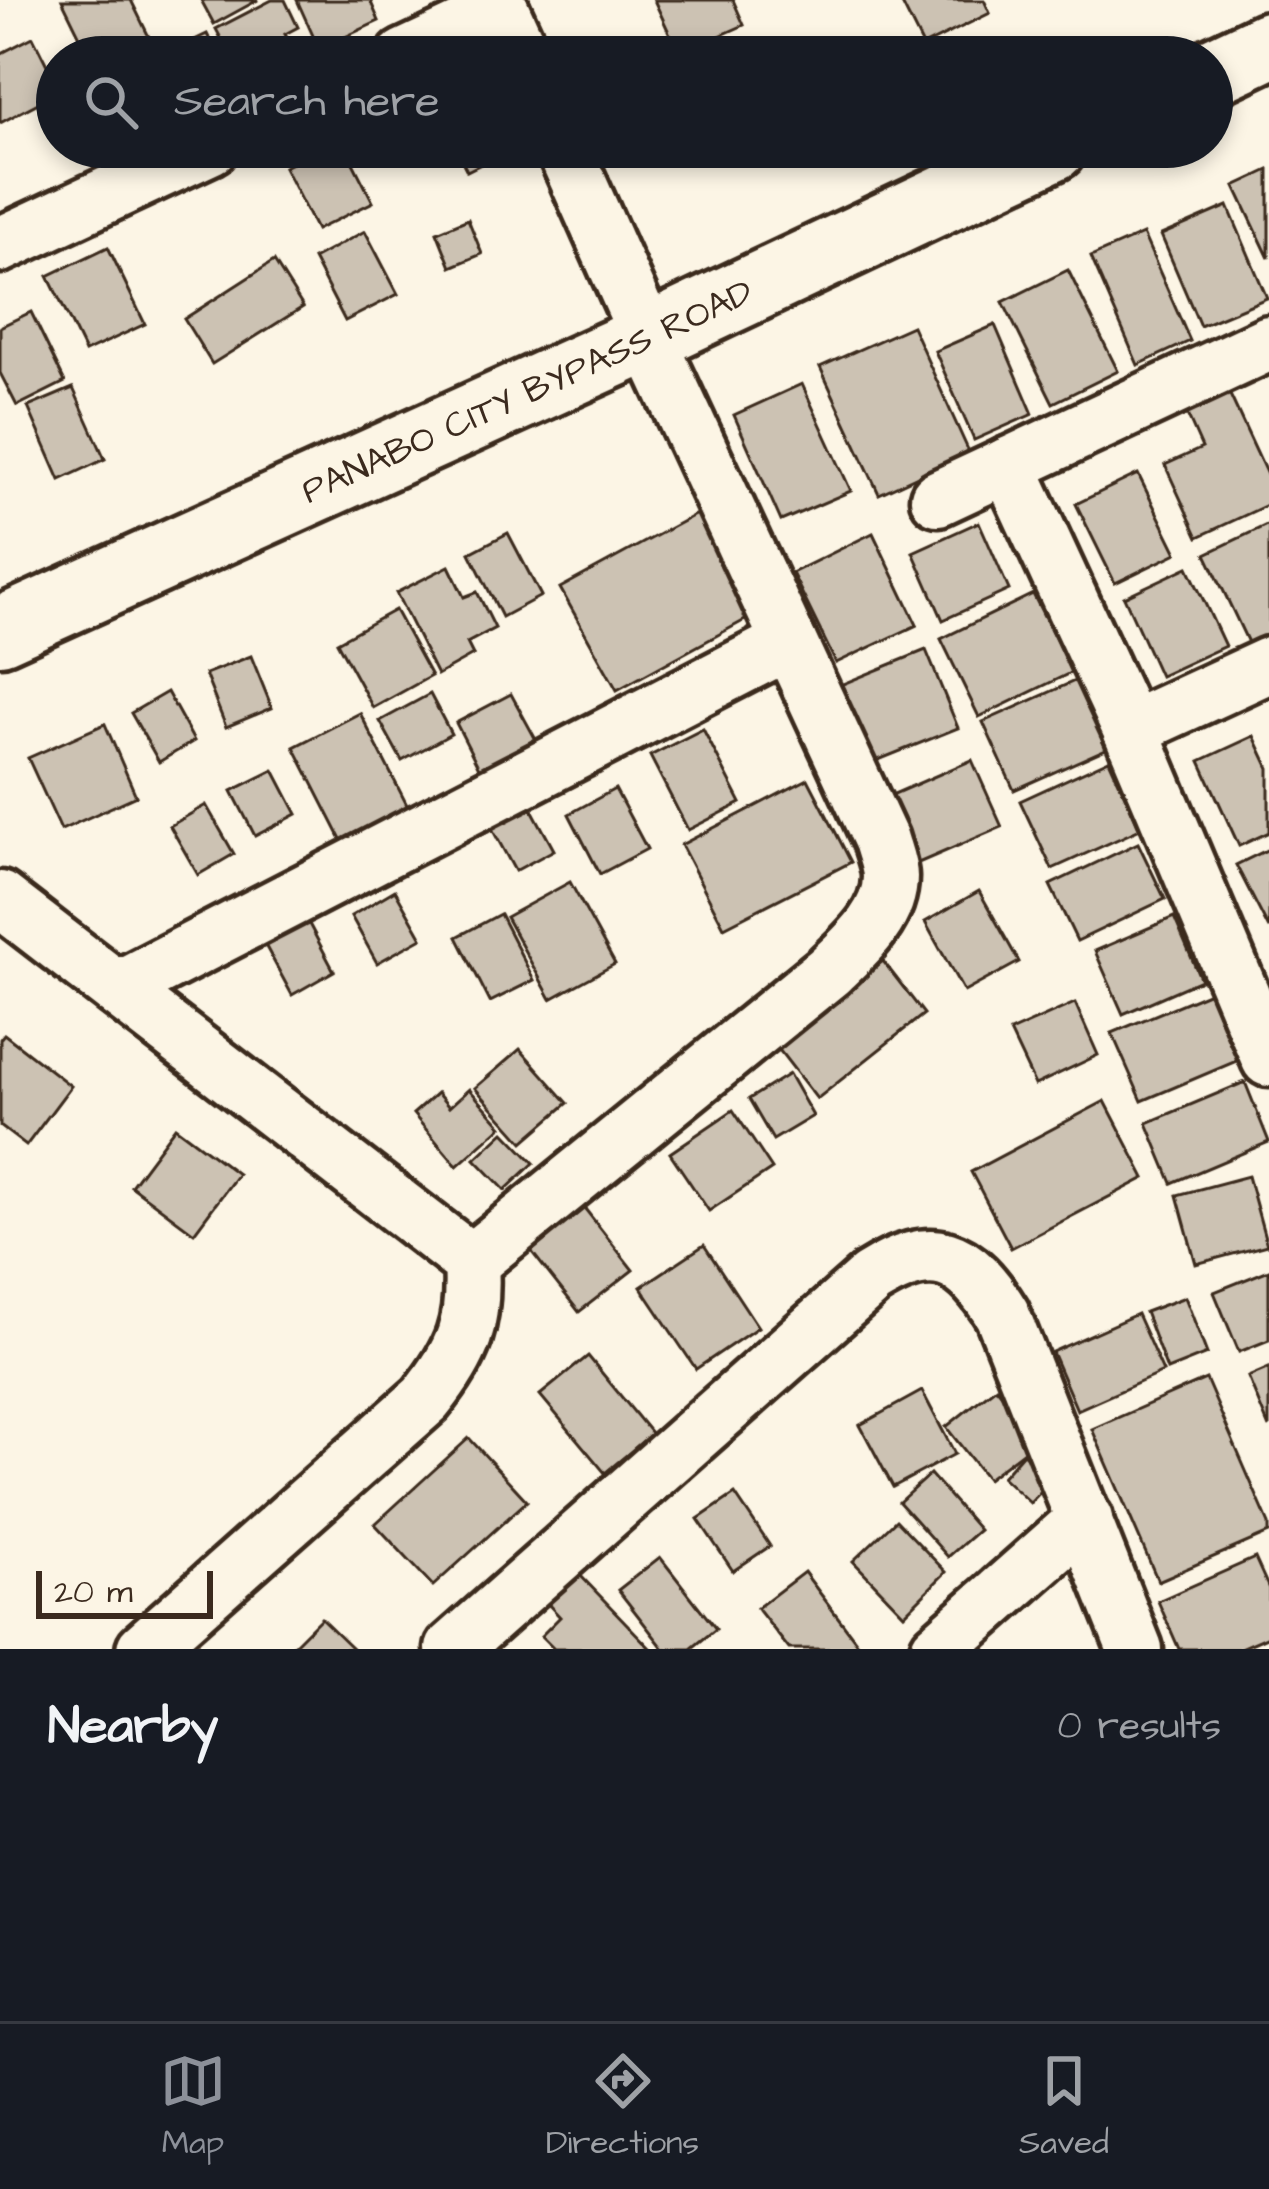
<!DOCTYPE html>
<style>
body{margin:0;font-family:"Architects Daughter",sans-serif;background:#242831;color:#f1f3f6}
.scale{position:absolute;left:36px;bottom:30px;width:177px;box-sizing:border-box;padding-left:12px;border:6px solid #3b2a1e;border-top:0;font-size:33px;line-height:42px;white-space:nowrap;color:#3b2a1e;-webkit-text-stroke:9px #fcf5e5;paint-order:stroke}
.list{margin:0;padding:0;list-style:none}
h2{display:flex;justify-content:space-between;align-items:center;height:156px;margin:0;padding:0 48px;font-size:51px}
h2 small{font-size:39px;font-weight:400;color:#9ea1a6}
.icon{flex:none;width:66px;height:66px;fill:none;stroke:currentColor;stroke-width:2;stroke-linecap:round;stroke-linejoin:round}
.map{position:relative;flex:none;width:1269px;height:1649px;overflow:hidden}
.search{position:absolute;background:#171b24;box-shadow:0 6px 18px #0003;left:36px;right:36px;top:36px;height:132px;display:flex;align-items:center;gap:30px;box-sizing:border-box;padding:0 42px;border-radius:66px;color:#9ea1a6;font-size:45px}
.sheet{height:372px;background:#171b24}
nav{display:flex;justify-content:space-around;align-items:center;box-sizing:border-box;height:168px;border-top:3px solid #363941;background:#171b24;font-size:33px;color:#9ea1a6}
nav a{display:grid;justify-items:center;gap:6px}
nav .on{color:#8c9099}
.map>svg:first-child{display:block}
.building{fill:#ccc2b3;stroke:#3b2a1e;stroke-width:3}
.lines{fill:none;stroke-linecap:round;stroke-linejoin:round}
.minor-casing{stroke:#3b2a1e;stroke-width:63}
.secondary-casing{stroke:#3b2a1e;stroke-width:75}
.minor{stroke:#fcf5e5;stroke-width:54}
.secondary{stroke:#fcf5e5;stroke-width:66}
.labels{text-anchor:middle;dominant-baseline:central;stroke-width:10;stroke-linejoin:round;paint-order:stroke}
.street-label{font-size:36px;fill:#3b2a1e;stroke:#fcf5e5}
</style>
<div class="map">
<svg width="1269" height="1649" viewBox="0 0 1269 1649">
<rect width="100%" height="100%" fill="#fcf5e5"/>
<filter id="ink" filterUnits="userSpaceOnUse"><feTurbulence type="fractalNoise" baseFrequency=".00833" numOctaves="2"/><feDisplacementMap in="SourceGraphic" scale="24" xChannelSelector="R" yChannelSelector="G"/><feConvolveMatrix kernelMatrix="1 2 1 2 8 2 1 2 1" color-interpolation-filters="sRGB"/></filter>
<g filter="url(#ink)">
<g class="building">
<path d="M 62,0 L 131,0 L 155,49 L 139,57 L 90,57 Z"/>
<path d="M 201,0 L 258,0 L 214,24 Z"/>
<path d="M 272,0 L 285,0 L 298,27 L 285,34 L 297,57 L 231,57 L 216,29 Z"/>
<path d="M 297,0 L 370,0 L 379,21 L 319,49 Z"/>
<path d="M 654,0 L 733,0 L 744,25 L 679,54 Z"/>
<path d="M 900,0 L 984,0 L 990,13 L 923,46 Z"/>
<path d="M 207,34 L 218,57 L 159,57 Z"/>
<path d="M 33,37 L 57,85 L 57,93 L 0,123 L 0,54 Z"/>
<path d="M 762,40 L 770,57 L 728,57 Z"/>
<path d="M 90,147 L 155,147 L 103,173 Z"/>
<path d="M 325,147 L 345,147 L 373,202 L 316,230 L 284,167 Z"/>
<path d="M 455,147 L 515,147 L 467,171 Z"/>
<path d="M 835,147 L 887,147 L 847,169 Z"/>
<path d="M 1269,170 L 1269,258 L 1235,186 Z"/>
<path d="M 1228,206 L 1267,298 L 1200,326 L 1161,235 Z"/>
<path d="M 468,219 L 482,254 L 451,267 L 437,232 Z"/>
<path d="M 365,231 L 398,294 L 345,321 L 313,259 Z"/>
<path d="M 1143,234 L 1190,341 L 1138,365 L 1091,257 Z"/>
<path d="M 108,247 L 145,324 L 85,352 L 48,276 Z"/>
<path d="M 274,261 L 303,307 L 212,364 L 184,319 Z"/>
<path d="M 1068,270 L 1118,371 L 1053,403 L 1003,302 Z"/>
<path d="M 31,312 L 65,382 L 17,406 L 0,373 L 0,327 Z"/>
<path d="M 995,325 L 1033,414 L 974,440 L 935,351 Z"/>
<path d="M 912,326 L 969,452 L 879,494 L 820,367 Z"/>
<path d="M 802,384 L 851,491 L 781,521 L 734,415 Z"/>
<path d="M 1225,384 L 1269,479 L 1269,504 L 1198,537 L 1165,465 L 1202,448 L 1182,403 Z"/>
<path d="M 73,388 L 105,459 L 60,480 L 28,407 Z"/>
<path d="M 1138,474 L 1177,553 L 1115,583 L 1076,504 Z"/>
<path d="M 702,511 L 758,613 L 617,690 L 560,588 Z"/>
<path d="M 979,522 L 1009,590 L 943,620 L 913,552 Z"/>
<path d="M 1269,524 L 1269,643 L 1252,651 L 1206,554 Z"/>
<path d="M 508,533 L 541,596 L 502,617 L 470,553 Z"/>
<path d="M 873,533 L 917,625 L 836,663 L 792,573 Z"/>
<path d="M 449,566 L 464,597 L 477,592 L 495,628 L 467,643 L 473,655 L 437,675 L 396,593 Z"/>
<path d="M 1188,567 L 1225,646 L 1160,676 L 1124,597 Z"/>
<path d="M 1033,594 L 1072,672 L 979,717 L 941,639 Z"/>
<path d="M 395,610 L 431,676 L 373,708 L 337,642 Z"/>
<path d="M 926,650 L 958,728 L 871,763 L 840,685 Z"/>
<path d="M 251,656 L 272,708 L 226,727 L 205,674 Z"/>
<path d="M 1077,680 L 1108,748 L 1014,790 L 983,722 Z"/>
<path d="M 167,692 L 194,741 L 159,762 L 131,713 Z"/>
<path d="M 430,694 L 451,734 L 402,761 L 380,721 Z"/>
<path d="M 511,694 L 540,747 L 483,776 L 456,723 Z"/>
<path d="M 360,713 L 408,807 L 342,841 L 294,747 Z"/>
<path d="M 105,724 L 136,796 L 61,830 L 28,758 Z"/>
<path d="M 703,729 L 741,803 L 688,830 L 650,756 Z"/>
<path d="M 1254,736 L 1269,768 L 1269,832 L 1239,846 L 1200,761 Z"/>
<path d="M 972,760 L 1002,827 L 916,864 L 887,797 Z"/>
<path d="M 1109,760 L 1140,829 L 1052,869 L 1020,801 Z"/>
<path d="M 274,770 L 297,814 L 255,836 L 232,791 Z"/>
<path d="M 808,779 L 851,862 L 724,927 L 681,845 Z"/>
<path d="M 615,789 L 647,849 L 600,874 L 569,814 Z"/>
<path d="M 528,802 L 554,850 L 515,871 L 489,823 Z"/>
<path d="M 206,805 L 234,854 L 198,875 L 170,826 Z"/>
<path d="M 1138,843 L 1165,899 L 1077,941 L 1050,885 Z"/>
<path d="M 1269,849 L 1269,929 L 1236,865 Z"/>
<path d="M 570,882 L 615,964 L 551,999 L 506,917 Z"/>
<path d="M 395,890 L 422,938 L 377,963 L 351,916 Z"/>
<path d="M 979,891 L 1019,962 L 964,992 L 925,922 Z"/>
<path d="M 500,914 L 534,980 L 490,1002 L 457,937 Z"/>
<path d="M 1174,917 L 1201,980 L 1123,1014 L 1095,951 Z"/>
<path d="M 308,922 L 334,971 L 292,995 L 265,945 Z"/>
<path d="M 883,961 L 924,1014 L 817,1099 L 776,1046 Z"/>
<path d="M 1210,992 L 1239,1060 L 1142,1101 L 1112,1033 Z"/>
<path d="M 1075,1003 L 1098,1055 L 1035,1085 L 1010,1032 Z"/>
<path d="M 4,1034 L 71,1086 L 26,1146 L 0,1126 L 0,1039 Z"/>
<path d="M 520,1049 L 568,1103 L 523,1142 L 475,1088 Z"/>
<path d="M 789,1074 L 813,1116 L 773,1140 L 749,1099 Z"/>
<path d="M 1245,1082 L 1269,1142 L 1172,1183 L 1147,1123 Z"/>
<path d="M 469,1089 L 502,1126 L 457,1166 L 413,1114 L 437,1093 L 449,1107 Z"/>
<path d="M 1105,1101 L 1145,1178 L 1011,1248 L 971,1172 Z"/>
<path d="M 733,1110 L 772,1169 L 709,1211 L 670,1153 Z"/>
<path d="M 175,1127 L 238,1174 L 194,1233 L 131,1186 Z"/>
<path d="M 504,1132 L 534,1163 L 505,1190 L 475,1159 Z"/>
<path d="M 1248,1176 L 1267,1245 L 1196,1264 L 1177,1195 Z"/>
<path d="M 578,1200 L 633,1270 L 579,1312 L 524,1242 Z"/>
<path d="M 704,1245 L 758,1327 L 696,1369 L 641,1287 Z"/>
<path d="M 1269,1270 L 1269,1340 L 1239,1352 L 1214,1292 Z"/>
<path d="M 1185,1297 L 1207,1354 L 1167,1370 L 1145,1312 Z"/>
<path d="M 1137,1314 L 1163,1372 L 1077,1410 L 1052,1352 Z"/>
<path d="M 588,1356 L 652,1434 L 605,1473 L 540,1395 Z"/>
<path d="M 1269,1368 L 1269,1428 L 1248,1377 Z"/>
<path d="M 1206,1379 L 1269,1524 L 1269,1533 L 1158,1581 L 1092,1429 Z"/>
<path d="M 996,1387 L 1038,1440 L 987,1479 L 946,1427 Z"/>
<path d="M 922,1391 L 955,1454 L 893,1487 L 860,1425 Z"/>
<path d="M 469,1438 L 527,1501 L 433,1586 L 375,1524 Z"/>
<path d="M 1023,1453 L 1052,1480 L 1030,1503 L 1002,1477 Z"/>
<path d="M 930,1474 L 979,1530 L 948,1557 L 899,1502 Z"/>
<path d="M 735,1494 L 770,1546 L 733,1571 L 698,1519 Z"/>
<path d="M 896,1520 L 946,1572 L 904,1614 L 853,1561 Z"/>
<path d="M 660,1557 L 716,1629 L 691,1649 L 664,1649 L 618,1590 Z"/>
<path d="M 1255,1558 L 1269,1589 L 1269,1636 L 1239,1649 L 1179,1649 L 1158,1601 Z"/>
<path d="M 804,1572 L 862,1649 L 789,1649 L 757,1608 Z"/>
<path d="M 579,1574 L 651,1649 L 554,1649 L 541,1636 L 560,1617 L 548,1604 Z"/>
<path d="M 321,1618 L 353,1649 L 290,1649 Z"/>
</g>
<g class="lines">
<defs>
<g id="minor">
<path d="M 497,0 L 523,57"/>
<path d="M 404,57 L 502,11"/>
<path d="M 0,245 L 210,147"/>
<path d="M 1008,465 L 1130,729 L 1269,1059"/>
<path d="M 938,498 L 1269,343"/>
<path d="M 1130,729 L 1269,665"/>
<path d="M 0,899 L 471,1262 C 475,1322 464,1352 426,1399 L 144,1649"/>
<path d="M 117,989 L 789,642"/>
<path d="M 471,1262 L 829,971 C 855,946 890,917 890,877 C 890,865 884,851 881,840 L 648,338 L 563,147"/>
<path d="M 453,1649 L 871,1279 C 933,1240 965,1254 1002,1314 L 1135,1649"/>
<path d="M 938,1649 L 1085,1519"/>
</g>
<g id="secondary">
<path d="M 1212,72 L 1269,45"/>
<path id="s1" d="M 0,631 L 648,338 L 1053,147"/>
</g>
</defs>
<use href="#minor" class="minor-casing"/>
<use href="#secondary" class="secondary-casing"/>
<use href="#minor" class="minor"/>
<use href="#secondary" class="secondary"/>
</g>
</g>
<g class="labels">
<g class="street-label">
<text stroke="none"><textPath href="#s1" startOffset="579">PANABO CITY BYPASS ROAD</textPath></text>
</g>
</g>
</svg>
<div class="scale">20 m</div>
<div class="search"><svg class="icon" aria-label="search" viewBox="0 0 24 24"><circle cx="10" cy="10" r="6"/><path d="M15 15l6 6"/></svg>Search here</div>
</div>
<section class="sheet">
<h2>Nearby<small>0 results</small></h2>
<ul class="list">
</ul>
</section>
<nav>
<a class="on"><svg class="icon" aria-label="map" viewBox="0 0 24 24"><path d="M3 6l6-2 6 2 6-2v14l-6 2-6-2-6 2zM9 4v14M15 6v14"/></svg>Map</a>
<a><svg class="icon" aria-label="directions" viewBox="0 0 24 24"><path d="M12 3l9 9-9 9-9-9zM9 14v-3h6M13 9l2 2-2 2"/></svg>Directions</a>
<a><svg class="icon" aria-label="saved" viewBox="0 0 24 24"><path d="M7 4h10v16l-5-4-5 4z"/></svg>Saved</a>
</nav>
